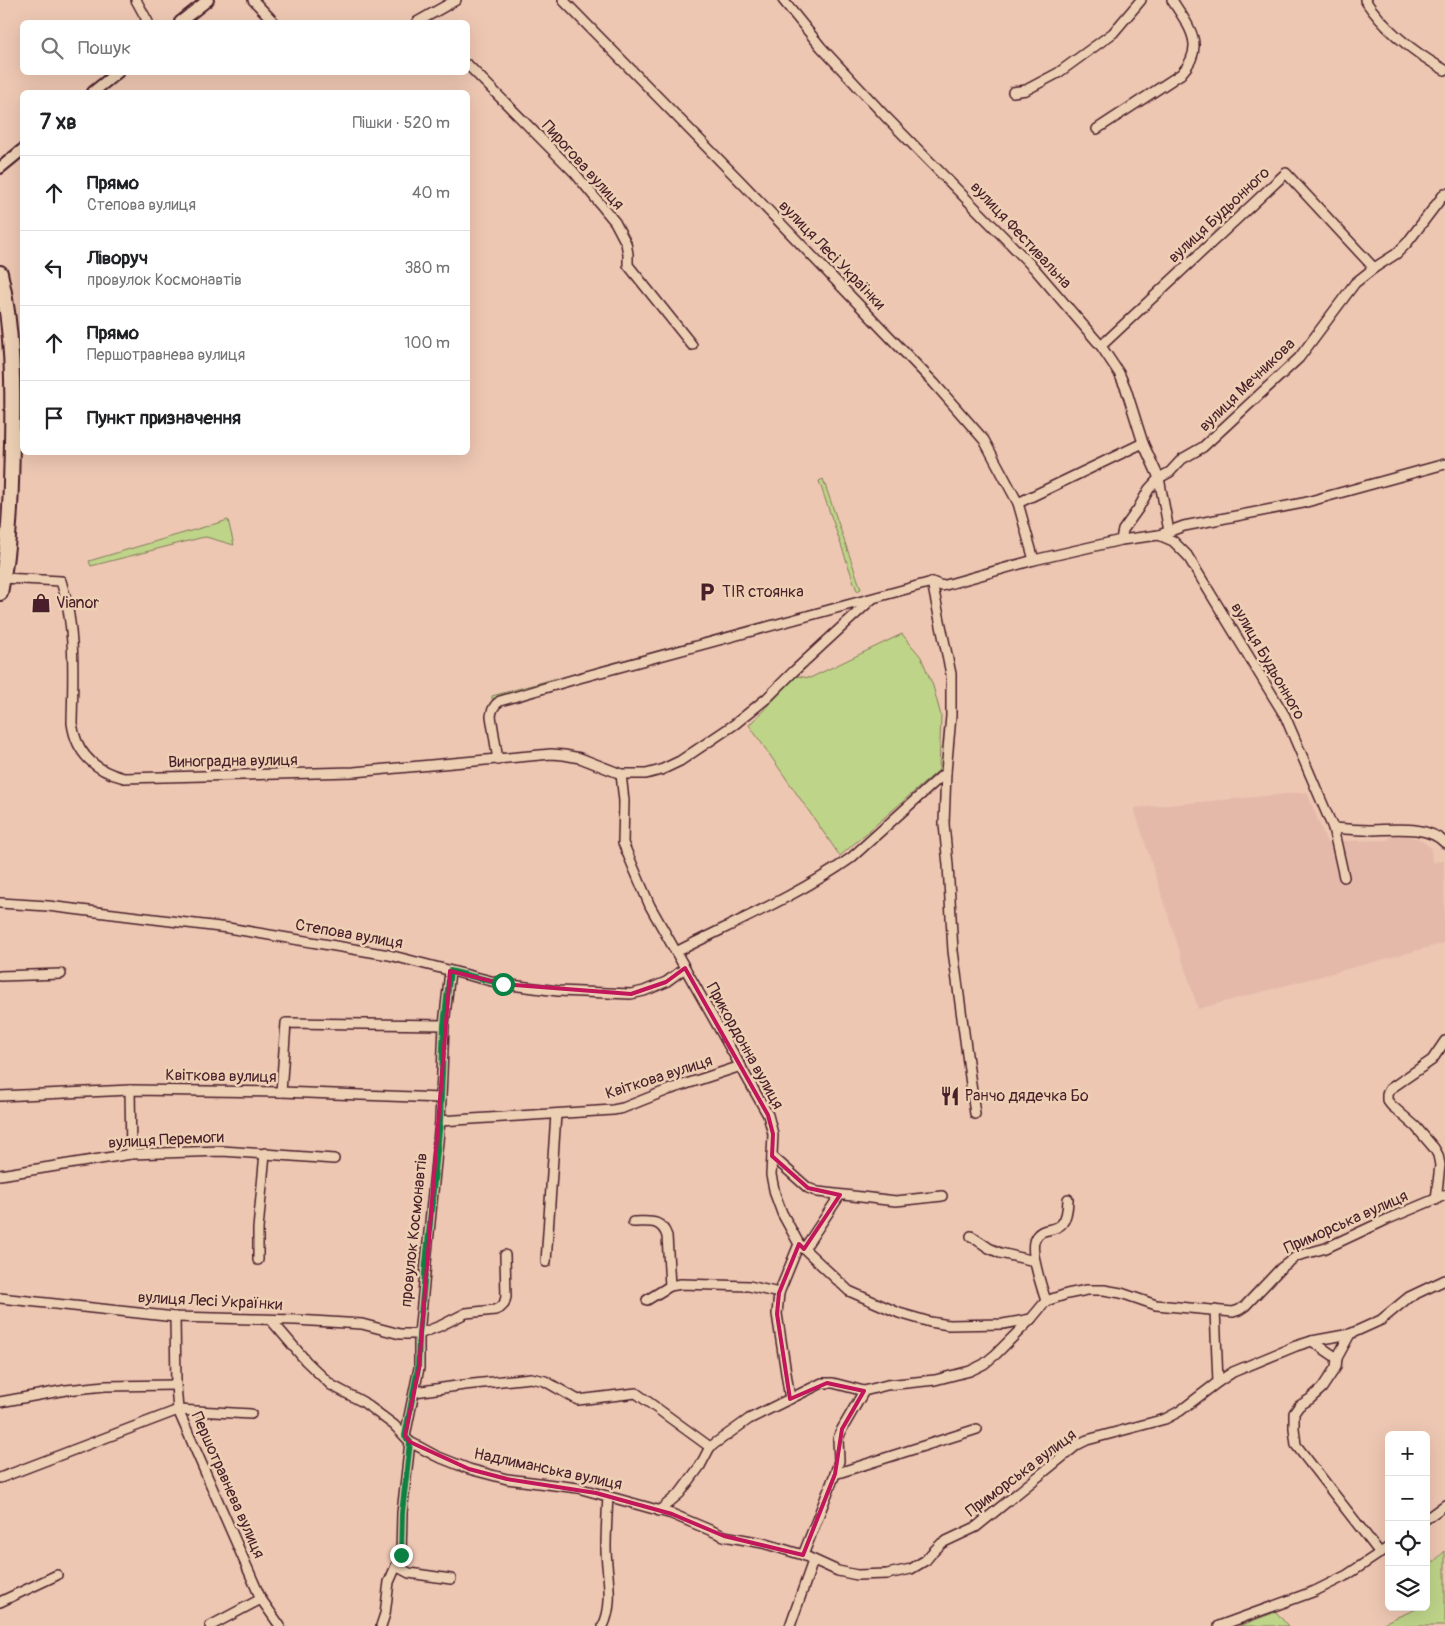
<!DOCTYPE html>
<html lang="uk">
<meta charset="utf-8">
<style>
body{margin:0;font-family:Pangolin,sans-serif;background:#f6f6f6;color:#202124}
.controls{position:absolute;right:15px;bottom:15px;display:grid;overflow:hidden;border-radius:8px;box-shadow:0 5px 20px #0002}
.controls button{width:45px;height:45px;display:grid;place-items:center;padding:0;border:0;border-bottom:1px solid #e0e0e0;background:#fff;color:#202124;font:25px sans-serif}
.stop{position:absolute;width:15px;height:15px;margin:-11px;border:4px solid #0b8043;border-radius:50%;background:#fff}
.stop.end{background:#0b8043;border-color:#fff;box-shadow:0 1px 5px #0008}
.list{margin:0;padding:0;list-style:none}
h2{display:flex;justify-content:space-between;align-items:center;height:65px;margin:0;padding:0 20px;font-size:21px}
h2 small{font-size:16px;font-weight:400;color:#757577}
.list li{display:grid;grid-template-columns:32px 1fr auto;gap:15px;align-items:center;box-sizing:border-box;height:75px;padding:0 20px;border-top:1px solid #e0e0e0}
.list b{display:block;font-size:19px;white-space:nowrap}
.list p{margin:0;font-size:16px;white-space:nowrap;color:#757577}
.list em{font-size:16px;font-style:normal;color:#757577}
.icon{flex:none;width:28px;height:28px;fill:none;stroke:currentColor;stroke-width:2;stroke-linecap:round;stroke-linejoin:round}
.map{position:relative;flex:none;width:1445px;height:1626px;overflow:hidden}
.search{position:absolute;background:#fff;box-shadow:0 5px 20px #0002;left:20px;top:20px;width:450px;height:55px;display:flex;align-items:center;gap:12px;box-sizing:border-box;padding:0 18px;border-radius:8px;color:#757577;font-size:19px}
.panel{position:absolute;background:#fff;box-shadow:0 5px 20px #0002;left:20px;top:90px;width:450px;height:365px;border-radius:8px}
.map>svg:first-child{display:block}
.built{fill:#e5b9aa}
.green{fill:#bed489;stroke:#847a5a}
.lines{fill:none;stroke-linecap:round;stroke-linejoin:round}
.minor-casing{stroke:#4a1f2b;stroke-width:12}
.tertiary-casing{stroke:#4a1f2b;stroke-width:14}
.trunk-casing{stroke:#4a1f2b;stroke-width:18}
.minor{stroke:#edd0b4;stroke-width:9}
.tertiary{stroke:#edd0b4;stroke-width:10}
.trunk{stroke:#edd0b4;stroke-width:14}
.route{stroke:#0b8043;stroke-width:6}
.marked{fill:none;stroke:#c2185b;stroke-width:4;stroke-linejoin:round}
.labels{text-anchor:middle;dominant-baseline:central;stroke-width:5;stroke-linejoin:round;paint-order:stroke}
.street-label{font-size:16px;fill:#4a1f2b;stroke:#edd0b4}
.poi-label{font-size:16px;fill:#4a1f2b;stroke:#edd0b4;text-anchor:start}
</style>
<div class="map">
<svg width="1445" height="1626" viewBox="0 0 1445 1626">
<rect width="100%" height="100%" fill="#edc7b2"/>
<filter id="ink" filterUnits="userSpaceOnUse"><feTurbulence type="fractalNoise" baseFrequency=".02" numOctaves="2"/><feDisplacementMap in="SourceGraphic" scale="10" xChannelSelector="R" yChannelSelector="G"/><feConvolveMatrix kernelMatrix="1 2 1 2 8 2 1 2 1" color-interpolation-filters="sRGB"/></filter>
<g filter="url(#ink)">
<path class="built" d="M 1307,792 L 1327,843 L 1339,841 L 1389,840 L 1390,836 L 1406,836 L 1420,839 L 1431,848 L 1432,862 L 1444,861 L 1445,943 L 1198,1009 L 1134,808 Z"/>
<g class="green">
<path d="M 823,479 L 861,589 L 857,591 L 819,481 Z"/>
<path d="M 228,520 L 234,545 L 206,537 L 200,538 L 91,566 L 89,561 Z"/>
<path d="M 849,599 L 850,601 L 597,670 L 595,668 Z"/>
<path d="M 902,634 L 921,657 L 933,686 L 941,716 L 939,770 L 840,856 L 749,725 L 797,676 L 810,678 Z"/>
<path d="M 557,678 L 558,682 L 492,699 L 492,696 Z"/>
<path d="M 1445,1551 L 1445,1626 L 1376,1626 L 1421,1607 L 1426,1607 L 1426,1569 Z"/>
<path d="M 1276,1612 L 1288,1626 L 1239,1626 Z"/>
</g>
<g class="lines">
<defs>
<g id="minor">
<path d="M 136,0 L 148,22"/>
<path d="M 253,0 L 274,22"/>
<path d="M 563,0 L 741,182 L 934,383 L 984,440 L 1018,503 L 1034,560"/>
<path d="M 783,0 L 821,47 L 885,116 L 1034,268 L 1101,346 L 1119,373 L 1126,389 L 1143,443 L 1159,478 L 1169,531"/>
<path d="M 1365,0 C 1384,29 1415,53 1445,70"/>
<path d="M 417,22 L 456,0"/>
<path d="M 468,65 L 574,172 L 615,222 L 626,243 L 628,254 L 628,265 L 692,345"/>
<path d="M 1013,92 L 1026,90 L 1058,73 L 1113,33 L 1141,0"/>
<path d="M 1097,129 L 1181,74 C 1207,46 1189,27 1172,0"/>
<path d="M 1101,346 L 1286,173 L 1374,268"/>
<path d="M 1018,503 L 1143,443"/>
<path d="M 1159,535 L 1173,541 L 1187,555 L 1285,716 L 1333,828 L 1344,877"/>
<path d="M 1121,540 L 1123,530 L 1138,509 L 1149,489 L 1159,478 L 1170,472 L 1182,459 L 1203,447 L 1299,358 L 1355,283 L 1374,268 L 1396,254 L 1407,243 L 1445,193"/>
<path d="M 3,578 L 61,581 C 76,627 73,675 72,723 C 76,753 95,771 124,778 L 354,772 L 551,754 L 564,755 L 580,758 L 621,774 L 646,774 L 661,770 L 680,761 L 735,724 L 767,698 L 793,672 L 872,599"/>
<path d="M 932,582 L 951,674 L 951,716 L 946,772 L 944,824 L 948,865 L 953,951 L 975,1114"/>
<path d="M 498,760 L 491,716 C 492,709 494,705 500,701 L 579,678 L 932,582 L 942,586 L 1034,560 L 1121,540 L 1159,535 L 1184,526 L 1303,503 L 1445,464"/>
<path d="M 621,774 L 624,801 L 623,843 L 650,906 L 768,1115 L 773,1134 L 771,1175 L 775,1194 L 782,1213 L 799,1244 L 779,1293 L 777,1314 L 790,1399"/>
<path d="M 1333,828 C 1345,829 1357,830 1369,830 C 1392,830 1427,824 1445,843"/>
<path d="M 0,903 L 48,906 L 228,928 L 389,955 L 503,984 L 558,991 L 631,994 L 644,991 L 666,982 L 685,968"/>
<path d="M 676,952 C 735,922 797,896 851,858 L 946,772"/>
<path d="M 0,976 L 61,974"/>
<path d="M 130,1090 L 131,1154"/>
<path d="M 281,1092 L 286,1023 L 444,1025"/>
<path d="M 0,1096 L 130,1090 L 281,1092 L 441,1098"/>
<path d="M 440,1121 L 613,1110 L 623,1108 L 668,1090 L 741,1066"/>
<path d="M 772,1156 L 808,1188 L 818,1192 L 896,1201 L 942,1196"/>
<path d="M 0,1175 L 131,1154 L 222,1151 L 334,1159"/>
<path d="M 1436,1200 L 1440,1165 L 1438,1155 L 1434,1148 L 1416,1127 L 1391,1105 L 1387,1100 L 1387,1094 L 1390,1089 L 1432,1060 L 1445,1041"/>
<path d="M 633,1222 C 648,1222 661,1218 667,1236 L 670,1286"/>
<path d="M 971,1236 L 989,1248 L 1000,1253 L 1035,1261"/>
<path d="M 799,1244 L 849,1291 L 899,1313 L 930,1322 L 949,1325 L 1003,1324 L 1031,1319"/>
<path d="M 804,1249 L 840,1195"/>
<path d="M 258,1260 L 258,1229 L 265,1153"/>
<path d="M 546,1262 L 556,1114"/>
<path d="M 0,1298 L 175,1317 L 296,1320 L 362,1324 L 400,1334 L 419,1334 L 440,1326 L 466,1313 L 495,1310 L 500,1308 L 504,1304 L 506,1297 L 505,1255"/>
<path d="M 647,1300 L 670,1286 L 681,1284 L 749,1286 L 779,1293"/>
<path d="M 1046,1301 C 1042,1288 1029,1251 1035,1239 C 1044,1220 1067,1243 1068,1199"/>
<path d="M 1215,1310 L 1218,1382"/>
<path d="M 175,1317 L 176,1385 L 178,1410 L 261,1599 L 280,1626"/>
<path d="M 271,1320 L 306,1361 L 331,1385 L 363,1402 L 394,1425 L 410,1442 L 436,1456 L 469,1469 L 507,1479 L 578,1488 L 672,1514 L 724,1536 L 763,1543 L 803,1555 L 838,1571 L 857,1575 L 887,1574 L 911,1569 L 926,1560 L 931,1554 L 942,1543 L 976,1527 L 1077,1445 L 1087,1440 L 1165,1419 L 1180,1411 L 1218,1382 L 1233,1372 L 1296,1346 L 1312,1341 L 1350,1334 L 1381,1320 L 1409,1297 L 1445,1280"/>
<path d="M 1350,1334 L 1337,1358 L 1336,1367 L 1322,1388 L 1310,1399 L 1299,1406 L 1294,1413 L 1294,1428 L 1296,1445 L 1380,1553"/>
<path d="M 1312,1341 L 1337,1358"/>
<path d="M 415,1392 L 464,1385 L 531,1378 L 545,1381 L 578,1400 L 636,1393 L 710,1447 L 749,1419 L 822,1383 L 833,1383 L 864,1391"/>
<path d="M 0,1402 L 66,1390 L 105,1386 L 176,1385"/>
<path d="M 405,1436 L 419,1368 L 419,1334 L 440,1121 L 444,1025 L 450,971"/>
<path d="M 835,1474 L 977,1429"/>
<path d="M 0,1478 L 178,1410 L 251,1414"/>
<path d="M 659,1511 L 680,1493 L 700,1466 L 710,1447"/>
<path d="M 1426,1519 L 1445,1505"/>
<path d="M 803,1555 L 835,1474 L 839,1461 L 838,1439 L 842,1429 L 864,1391 L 887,1385 L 935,1380 L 970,1371 L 984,1364 L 996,1354 L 1031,1319 L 1046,1301 L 1067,1294 L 1087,1290 L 1104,1290 L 1121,1293 L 1156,1305 L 1233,1312 L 1239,1310 L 1245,1306 L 1281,1268 L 1297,1256 L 1326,1248 L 1388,1219 L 1445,1195"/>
<path d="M 396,1566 L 409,1573 L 451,1579"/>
<path d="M 0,1602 L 57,1575"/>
<path d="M 210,1626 L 261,1599"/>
<path d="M 381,1626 L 385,1614 L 389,1582 L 401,1555 L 402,1513 L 410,1442"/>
<path d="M 603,1626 C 615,1602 606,1573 606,1548 C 606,1531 607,1514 608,1496"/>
<path d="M 790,1626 L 813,1561"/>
<path d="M 1219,1626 L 1315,1591 L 1347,1575 L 1389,1547"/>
</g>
<g id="tertiary">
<path d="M 180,22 L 208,0"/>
<path d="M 93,92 L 118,72"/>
<path d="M 0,168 L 22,150"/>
</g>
<path id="trunk" d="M 0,273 C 13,328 13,387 12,444 C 11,494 10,544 0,593"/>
</defs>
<use href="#minor" class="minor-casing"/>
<use href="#tertiary" class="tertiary-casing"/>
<use href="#trunk" class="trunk-casing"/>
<use href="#minor" class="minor"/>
<use href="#tertiary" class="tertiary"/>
<use href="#trunk" class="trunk"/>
</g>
</g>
<g class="lines" filter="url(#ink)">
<path class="route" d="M 401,1555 L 402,1513 L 410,1442 L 405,1436 L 418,1368 L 419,1334 L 440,1121 L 444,1025 L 450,971 L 503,984"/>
</g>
<path class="marked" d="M 685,968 L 768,1115 L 773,1134 L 772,1156 L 808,1188 L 840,1195 L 804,1249 L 799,1244 L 779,1293 L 777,1314 L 790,1399 L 827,1383 L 864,1391 L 842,1429 L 835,1474 L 803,1555 L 724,1536 L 672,1514 L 596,1493 L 507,1479 L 469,1469 L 410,1442 L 405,1436 L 419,1368 L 450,971 L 503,984 L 631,994 L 666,982 Z"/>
<defs>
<symbol id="parking-bare" viewBox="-9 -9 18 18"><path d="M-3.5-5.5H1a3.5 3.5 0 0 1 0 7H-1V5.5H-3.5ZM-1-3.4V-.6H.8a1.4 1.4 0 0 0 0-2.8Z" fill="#4a1f2b" stroke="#edd0b4" stroke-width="2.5" paint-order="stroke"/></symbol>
<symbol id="shop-bare" viewBox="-9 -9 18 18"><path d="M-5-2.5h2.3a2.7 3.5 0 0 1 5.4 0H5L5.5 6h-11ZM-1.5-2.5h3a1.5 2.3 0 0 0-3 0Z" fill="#4a1f2b" stroke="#edd0b4" stroke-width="2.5" paint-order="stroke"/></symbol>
<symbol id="restaurant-bare" viewBox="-9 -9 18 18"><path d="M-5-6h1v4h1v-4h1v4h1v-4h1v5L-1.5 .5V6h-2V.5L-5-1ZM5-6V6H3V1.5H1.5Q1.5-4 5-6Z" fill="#4a1f2b" stroke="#edd0b4" stroke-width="2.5" paint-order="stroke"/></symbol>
</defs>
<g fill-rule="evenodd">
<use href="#parking-bare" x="693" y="578" width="28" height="28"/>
<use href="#shop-bare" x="27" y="589" width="28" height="28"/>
<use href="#restaurant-bare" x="936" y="1082" width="28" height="28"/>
</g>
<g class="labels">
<g class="street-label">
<text transform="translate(583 165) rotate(48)">Пирогова вулиця</text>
<text transform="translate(1219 215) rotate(-43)">вулиця Будьонного</text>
<text transform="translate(1021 235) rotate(47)">вулиця Фестивальна</text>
<text transform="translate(832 255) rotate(46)">вулиця Лесі Українки</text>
<text transform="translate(1247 385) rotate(-44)">вулиця Мечникова</text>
<text transform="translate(1268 661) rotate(60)">вулиця Будьонного</text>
<text transform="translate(233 761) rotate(-1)">Виноградна вулиця</text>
<text transform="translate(349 934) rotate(10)">Степова вулиця</text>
<text transform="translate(745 1046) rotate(61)">Прикордонна вулиця</text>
<text transform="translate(221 1076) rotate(1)">Квіткова вулиця</text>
<text transform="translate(659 1077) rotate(-18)">Квіткова вулиця</text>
<text transform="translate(166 1140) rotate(-3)">вулиця Перемоги</text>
<text transform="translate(1346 1222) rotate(-24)">Приморська вулиця</text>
<text transform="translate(414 1230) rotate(-84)">провулок Космонавтів</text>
<text transform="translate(210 1301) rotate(3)">вулиця Лесі Українки</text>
<text transform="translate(548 1469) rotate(12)">Надлиманська вулиця</text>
<text transform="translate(1021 1473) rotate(-37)">Приморська вулиця</text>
<text transform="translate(228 1485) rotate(66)">Першотравнева вулиця</text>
</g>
<g class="poi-label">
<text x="722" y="592">TIR стоянка</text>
<text x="56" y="603">Vianor</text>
<text x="965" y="1096">Ранчо дядечка Бо</text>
</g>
</g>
</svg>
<div class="controls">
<button>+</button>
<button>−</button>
<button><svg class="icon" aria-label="locate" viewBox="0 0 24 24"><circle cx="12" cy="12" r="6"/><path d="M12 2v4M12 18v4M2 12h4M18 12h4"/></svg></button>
<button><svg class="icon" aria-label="layers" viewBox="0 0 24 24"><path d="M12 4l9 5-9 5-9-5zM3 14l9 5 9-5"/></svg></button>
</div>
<div class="stop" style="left:503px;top:984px"></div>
<div class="stop end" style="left:401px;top:1555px"></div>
<div class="search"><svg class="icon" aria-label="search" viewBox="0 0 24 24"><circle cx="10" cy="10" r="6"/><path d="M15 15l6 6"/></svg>Пошук</div>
<section class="panel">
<h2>7 хв<small>Пішки · 520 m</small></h2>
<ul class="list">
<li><svg class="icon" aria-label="ahead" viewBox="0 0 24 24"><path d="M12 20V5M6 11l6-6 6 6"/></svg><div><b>Прямо</b><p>Степова вулиця</p></div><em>40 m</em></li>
<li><svg class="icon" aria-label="left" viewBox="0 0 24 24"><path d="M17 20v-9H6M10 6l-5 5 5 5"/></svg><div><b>Ліворуч</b><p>провулок Космонавтів</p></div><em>380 m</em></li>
<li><svg class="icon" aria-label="ahead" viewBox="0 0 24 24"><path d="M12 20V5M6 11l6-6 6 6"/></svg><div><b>Прямо</b><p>Першотравнева вулиця</p></div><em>100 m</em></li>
<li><svg class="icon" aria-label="arrive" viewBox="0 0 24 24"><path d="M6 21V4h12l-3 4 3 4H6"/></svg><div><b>Пункт призначення</b></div></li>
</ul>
</section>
</div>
